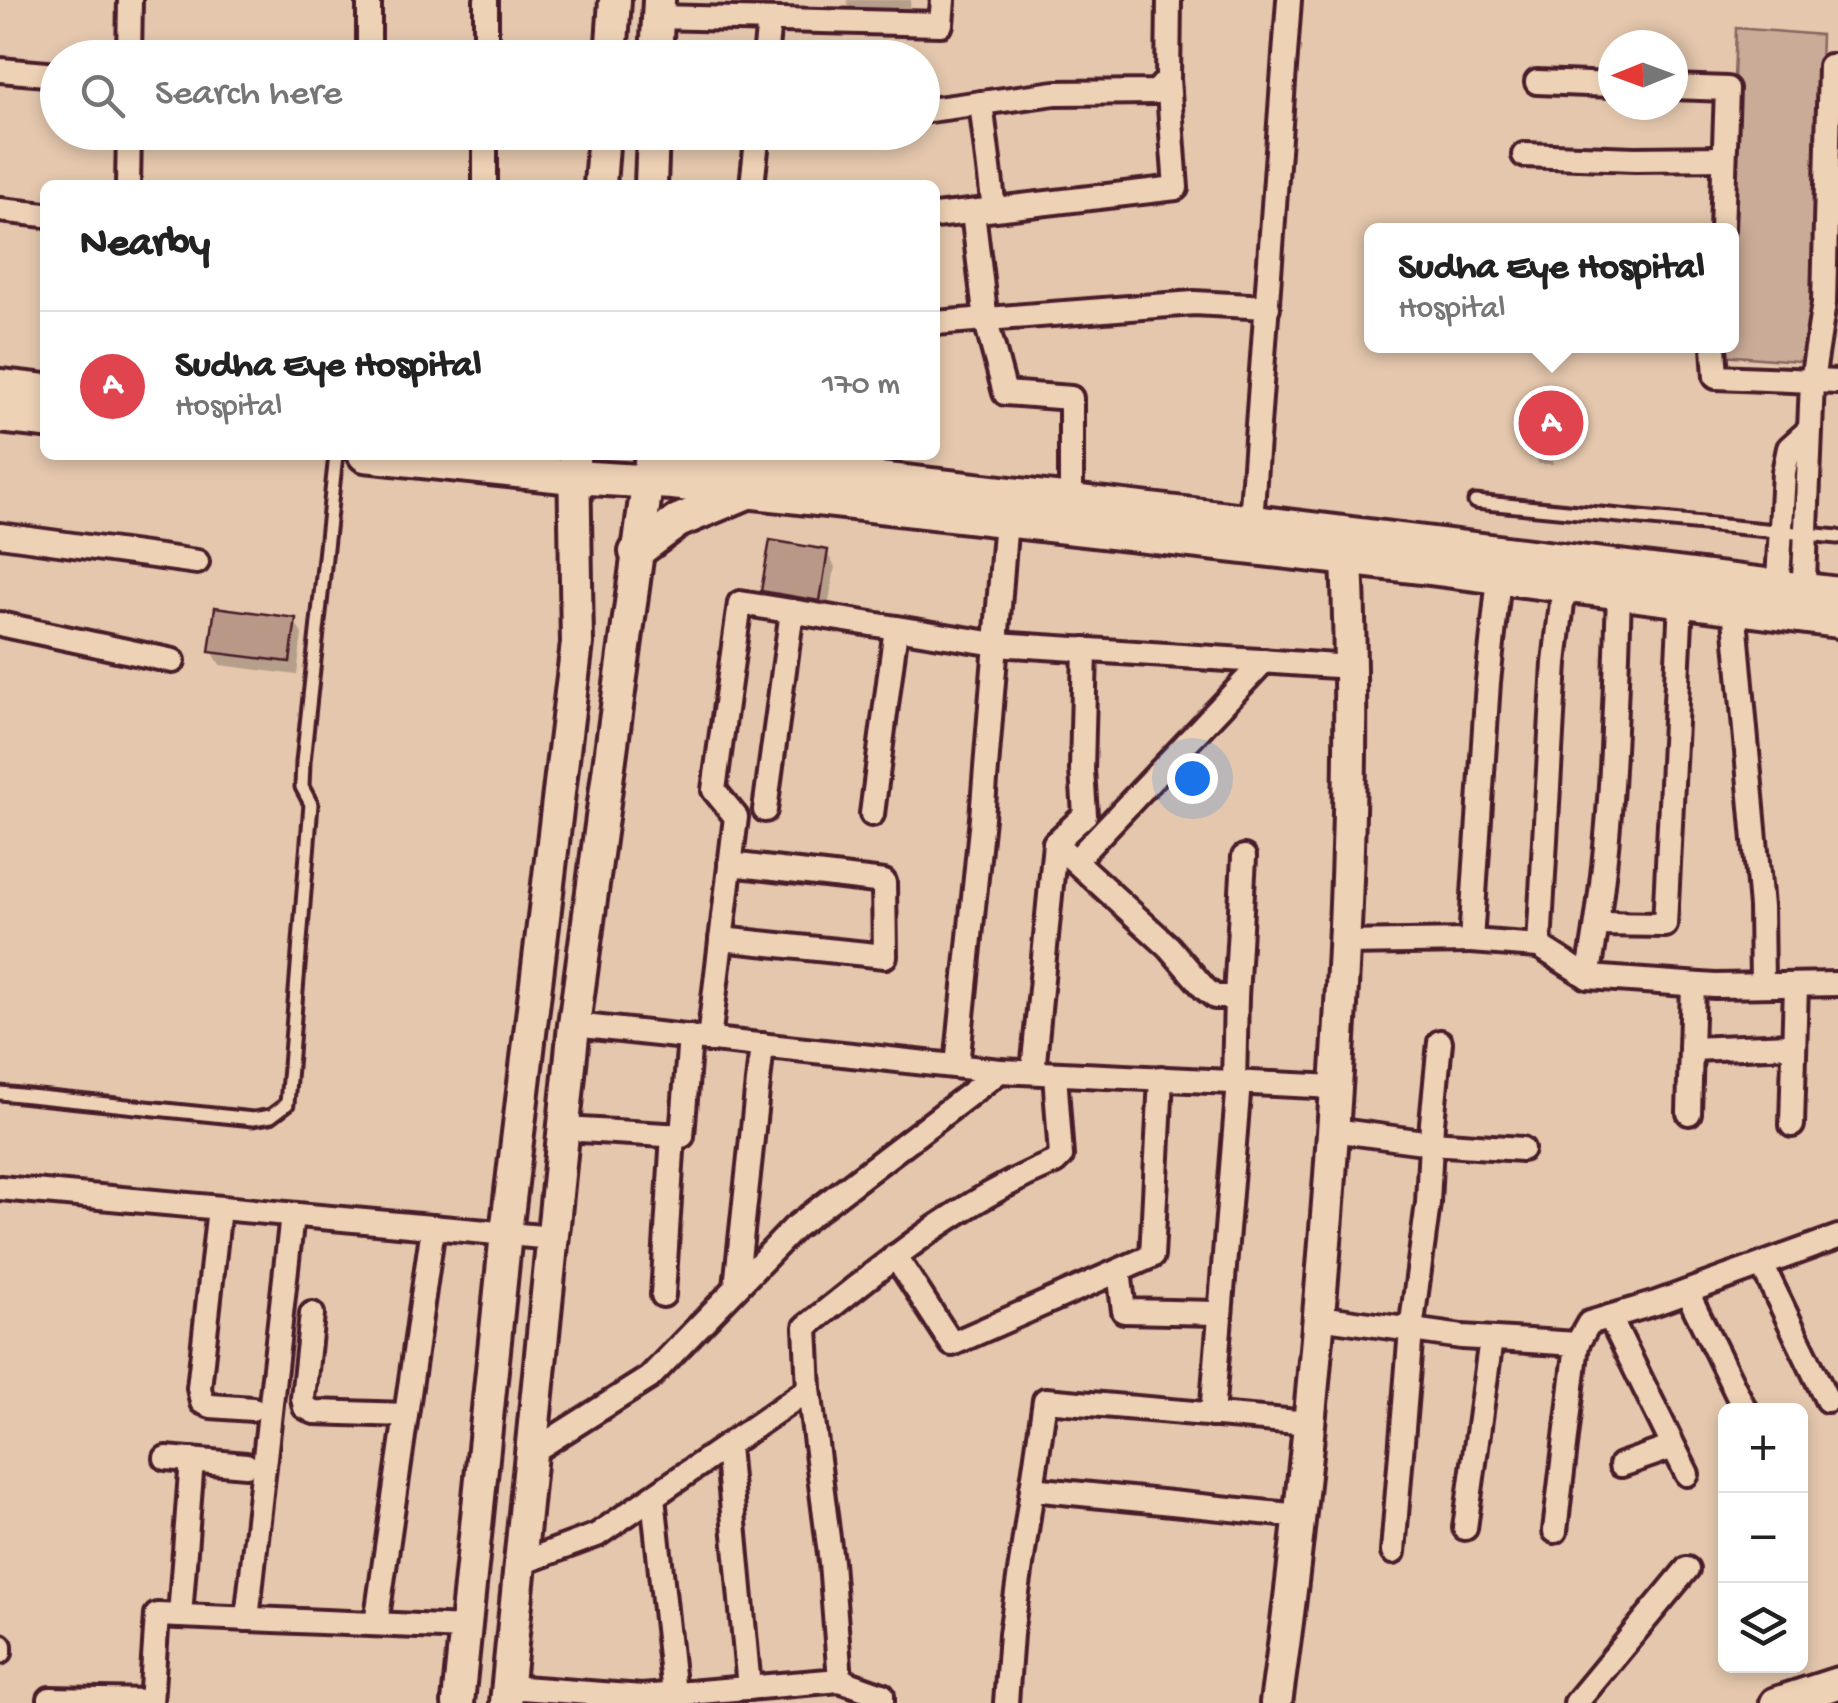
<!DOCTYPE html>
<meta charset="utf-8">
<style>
body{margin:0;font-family:"Gochi Hand",sans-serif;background:#f2f2f2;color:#222}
.controls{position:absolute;right:30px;bottom:30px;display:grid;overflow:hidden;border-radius:15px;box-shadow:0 5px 15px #0003}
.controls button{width:90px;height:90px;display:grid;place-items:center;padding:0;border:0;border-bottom:2px solid #e0e0e0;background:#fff;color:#222;font:50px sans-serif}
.compass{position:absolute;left:1598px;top:30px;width:90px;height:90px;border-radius:50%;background:#fff;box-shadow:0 5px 15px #0003;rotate:269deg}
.you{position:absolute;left:1192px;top:778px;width:35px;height:35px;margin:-25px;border:8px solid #fff;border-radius:50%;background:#1a73e8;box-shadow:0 0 0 15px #1a73e833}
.badge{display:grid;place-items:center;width:65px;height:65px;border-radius:50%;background:#0b8043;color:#fff;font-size:32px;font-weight:700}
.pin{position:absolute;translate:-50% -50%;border:5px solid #fff;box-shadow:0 2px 10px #0006}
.popup{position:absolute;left:1364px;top:223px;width:375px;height:130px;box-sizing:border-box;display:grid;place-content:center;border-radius:15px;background:#fff;filter:drop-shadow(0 2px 8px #0005);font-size:32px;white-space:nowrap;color:#767676}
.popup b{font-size:38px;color:#222}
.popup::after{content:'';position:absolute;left:50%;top:100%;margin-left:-20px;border:20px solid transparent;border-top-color:#fff}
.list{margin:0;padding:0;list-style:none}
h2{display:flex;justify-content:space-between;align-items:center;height:130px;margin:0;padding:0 40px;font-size:42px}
h2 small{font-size:32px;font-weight:400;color:#767676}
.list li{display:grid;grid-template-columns:65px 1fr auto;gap:30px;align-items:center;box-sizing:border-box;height:150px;padding:0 40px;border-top:2px solid #e0e0e0}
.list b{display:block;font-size:38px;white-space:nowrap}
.list p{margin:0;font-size:32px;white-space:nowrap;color:#767676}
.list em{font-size:32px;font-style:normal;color:#767676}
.icon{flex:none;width:55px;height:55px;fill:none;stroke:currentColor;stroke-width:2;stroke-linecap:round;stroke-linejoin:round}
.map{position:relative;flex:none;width:1838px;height:1703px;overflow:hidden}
.search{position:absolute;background:#fff;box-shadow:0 5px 15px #0003;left:40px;top:40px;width:900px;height:110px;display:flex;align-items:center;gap:25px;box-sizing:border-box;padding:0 35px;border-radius:55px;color:#767676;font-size:38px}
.panel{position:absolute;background:#fff;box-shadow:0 5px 15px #0003;left:40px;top:180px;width:900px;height:280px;border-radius:15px}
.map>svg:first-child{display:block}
.green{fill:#caab97;stroke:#8a6561;stroke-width:2.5}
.shadow{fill:#0003}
.building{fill:#b99888;stroke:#4a1f2b;stroke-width:2.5}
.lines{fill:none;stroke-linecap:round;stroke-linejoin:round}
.service-casing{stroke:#4a1f2b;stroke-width:19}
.minor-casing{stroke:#4a1f2b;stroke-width:30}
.tertiary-casing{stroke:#4a1f2b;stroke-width:38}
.secondary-casing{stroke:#4a1f2b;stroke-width:40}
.service{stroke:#eed2b5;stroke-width:11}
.minor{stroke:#eed2b5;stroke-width:22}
.tertiary{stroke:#eed2b5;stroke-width:30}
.secondary{stroke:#eed2b5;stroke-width:32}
</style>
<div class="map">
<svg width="1838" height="1703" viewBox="0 0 1838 1703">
<rect width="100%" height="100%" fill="#e4c7ad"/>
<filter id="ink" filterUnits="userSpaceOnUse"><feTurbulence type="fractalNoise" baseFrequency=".01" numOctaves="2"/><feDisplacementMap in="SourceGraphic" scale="20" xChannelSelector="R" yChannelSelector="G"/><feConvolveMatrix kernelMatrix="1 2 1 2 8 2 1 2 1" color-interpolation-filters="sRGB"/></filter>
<g filter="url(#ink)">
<path class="green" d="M 1736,28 L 1821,35 L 1810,362 L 1723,355 L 1723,346 L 1731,346 L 1731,230 L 1728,230 Z"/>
<g class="shadow">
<path d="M 847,0 L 911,0 L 909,16 L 851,15 Z"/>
<path d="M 1539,412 L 1567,413 L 1572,422 L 1571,443 L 1554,442 L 1553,464 L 1539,464 L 1534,455 Z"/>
<path d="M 827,553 L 835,567 L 827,614 L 772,605 L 764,591 Z"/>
<path d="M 294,620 L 302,634 L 297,675 L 220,665 L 212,651 Z"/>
</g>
<g class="building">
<path d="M 1536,410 L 1568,410 L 1568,435 L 1550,434 L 1550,456 L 1532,456 Z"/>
<path d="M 770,540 L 828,550 L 820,601 L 761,591 Z"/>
<path d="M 215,607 L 296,618 L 290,662 L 209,652 Z"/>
</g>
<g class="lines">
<defs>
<g id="service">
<path d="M 1475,502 L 1838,537"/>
<path d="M 0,1093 L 253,1119 L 271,1116 L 287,1104 L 311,804 L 302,787 L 303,762 L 336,455"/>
</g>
<g id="minor">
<path d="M 369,0 L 369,57"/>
<path d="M 657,17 L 941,24 L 943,0"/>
<path d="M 129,58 L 130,0"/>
<path d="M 486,58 L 486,0"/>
<path d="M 765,58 L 769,20"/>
<path d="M 0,70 L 58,75"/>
<path d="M 1537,82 L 1613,85"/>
<path d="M 1673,87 L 1727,89 L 1722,230"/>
<path d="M 981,103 L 994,209"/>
<path d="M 922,111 L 1055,93 L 1156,92 L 1168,79 L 1169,0"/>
<path d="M 1524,155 L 1635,159 L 1724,158"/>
<path d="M 128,185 L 129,132"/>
<path d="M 485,185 L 485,132"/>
<path d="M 752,185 L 758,132"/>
<path d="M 0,210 L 45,215"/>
<path d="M 973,212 L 986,321 L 1005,393 L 1071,398 L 1071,501"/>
<path d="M 935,216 L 1176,188 L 1168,79"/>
<path d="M 935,323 L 1194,303 L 1268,307"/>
<path d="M 1714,346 L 1716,377 L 1838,382"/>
<path d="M 0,535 L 197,562"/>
<path d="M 1250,535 L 1289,0"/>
<path d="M 1777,600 L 1784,472 L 1789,448 L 1810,429"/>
<path d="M 1803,604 L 1812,381 L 1824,303 L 1830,66 L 1838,67"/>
<path d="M 1734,607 L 1761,907 L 1762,985"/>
<path d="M 0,624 L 173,661"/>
<path d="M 765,810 L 792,611"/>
<path d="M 872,814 L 896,628"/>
<path d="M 1055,843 L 1169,947 L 1205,989 L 1215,997 L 1236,997 L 1234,1082"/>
<path d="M 1075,861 L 1264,661"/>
<path d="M 1598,924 L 1665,925 L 1681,601"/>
<path d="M 721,939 L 885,956 L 884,882 L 730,864"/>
<path d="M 1471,941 L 1539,946 L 1555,663 L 1564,585"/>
<path d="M 1344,943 L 1471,941 L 1488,682 L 1499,577"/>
<path d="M 1539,946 L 1588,977 L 1715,986 L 1838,984"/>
<path d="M 1588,977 C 1612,850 1615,721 1619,592"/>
<path d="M 1236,997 L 1244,857"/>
<path d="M 574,1025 L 1000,1071"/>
<path d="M 709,1040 L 736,817 L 714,790 L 740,603 L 996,644 L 1351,667"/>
<path d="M 1691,1049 L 1794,1045"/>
<path d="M 957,1066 L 982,818 L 1007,507"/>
<path d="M 1033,1072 L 1055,843 L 1085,815 L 1082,770 L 1085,649"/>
<path d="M 1689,1113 L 1693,985"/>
<path d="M 1792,1125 L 1796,985"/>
<path d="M 564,1129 L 682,1136 L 690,1037"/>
<path d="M 1333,1130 L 1431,1143 L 1522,1149"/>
<path d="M 0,1188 L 553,1238"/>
<path d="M 219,1208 L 199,1388 L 202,1402 L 211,1406 L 252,1409"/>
<path d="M 895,1256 L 952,1344 L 1152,1256 L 1161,1078"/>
<path d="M 1762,1265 L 1827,1400"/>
<path d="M 1119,1271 L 1124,1311 L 1218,1313"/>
<path d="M 736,1287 L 762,1045"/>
<path d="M 1687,1292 L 1745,1410"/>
<path d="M 663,1295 L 673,1135"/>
<path d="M 312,1314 L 303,1398 L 305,1407 L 314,1412 L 406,1415"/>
<path d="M 1319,1317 L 1462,1337 L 1577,1344 L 1555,1531"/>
<path d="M 1610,1317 L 1687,1474"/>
<path d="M 1577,1344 L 1589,1323 L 1656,1303 L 1838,1237"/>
<path d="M 1212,1415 L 1239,1082"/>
<path d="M 727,1446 L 749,1688"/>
<path d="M 532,1452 L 649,1378 L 794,1228 L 1000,1071 L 1336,1087"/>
<path d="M 166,1458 L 246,1465"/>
<path d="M 1621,1465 L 1673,1447"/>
<path d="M 1032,1489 L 1300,1516"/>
<path d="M 653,1497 L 674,1694"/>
<path d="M 1465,1528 L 1491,1339"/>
<path d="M 1393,1552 L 1411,1330 L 1428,1203 L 1432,1123 L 1440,1042"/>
<path d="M 521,1563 L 597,1535 L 809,1389 L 806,1327 C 889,1261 956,1203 1055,1162 L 1061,1156 L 1055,1074"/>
<path d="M 180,1616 L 192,1460"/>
<path d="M 247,1619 L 292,1215"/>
<path d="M 376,1624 L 433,1227"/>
<path d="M 0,1652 L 0,1646"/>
<path d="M 840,1680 L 882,1695 L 882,1703"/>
<path d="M 509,1687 L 642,1697 L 840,1680 L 831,1562 L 809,1389"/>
<path d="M 50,1699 L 151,1701"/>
<path d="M 151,1703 L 157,1615 L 466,1628"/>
<path d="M 1006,1703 L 1011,1634 L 1045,1400 L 1309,1423"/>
<path d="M 1576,1703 L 1687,1569"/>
</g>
<g id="tertiary">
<path d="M 611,58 L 615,0"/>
<path d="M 656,58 L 659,0"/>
<path d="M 600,185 L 604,132"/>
<path d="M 651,185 L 653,132"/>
<path d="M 458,1703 L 506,1233 L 577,643 L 574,455"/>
<path d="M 506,1703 L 574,1025 L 651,455"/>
<path d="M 1276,1703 C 1302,1524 1318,1343 1331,1162 C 1345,962 1356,760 1347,559"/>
<path d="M 1776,1703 L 1838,1683"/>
</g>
<g id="secondary">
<path d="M 0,386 L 45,391"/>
<path d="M 0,416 L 45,421"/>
<path d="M 365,455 L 573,477 L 673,483 L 1431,568 L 1838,621"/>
<path d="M 670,455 L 1237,520 L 1838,594"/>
<path d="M 636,552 L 678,521 L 745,493"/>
</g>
</defs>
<use href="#service" class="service-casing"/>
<use href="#minor" class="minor-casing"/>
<use href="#tertiary" class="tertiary-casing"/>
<use href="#secondary" class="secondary-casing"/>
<use href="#service" class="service"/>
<use href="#minor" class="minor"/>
<use href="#tertiary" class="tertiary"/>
<use href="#secondary" class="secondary"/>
</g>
</g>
</svg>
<div class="controls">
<button>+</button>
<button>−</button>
<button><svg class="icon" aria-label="layers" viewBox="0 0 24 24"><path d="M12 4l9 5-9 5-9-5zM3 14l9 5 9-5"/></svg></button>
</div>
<svg class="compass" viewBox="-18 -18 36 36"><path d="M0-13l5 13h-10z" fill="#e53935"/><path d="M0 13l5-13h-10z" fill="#767676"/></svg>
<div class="you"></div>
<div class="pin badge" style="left:1551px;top:423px;background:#e0444e">A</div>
<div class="popup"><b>Sudha Eye Hospital</b>Hospital</div>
<div class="search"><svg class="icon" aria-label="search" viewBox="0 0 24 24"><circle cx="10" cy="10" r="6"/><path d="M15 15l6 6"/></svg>Search here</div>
<section class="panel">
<h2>Nearby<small></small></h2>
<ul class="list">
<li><span class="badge" style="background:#e0444e">A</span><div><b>Sudha Eye Hospital</b><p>Hospital</p></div><em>170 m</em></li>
</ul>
</section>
</div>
